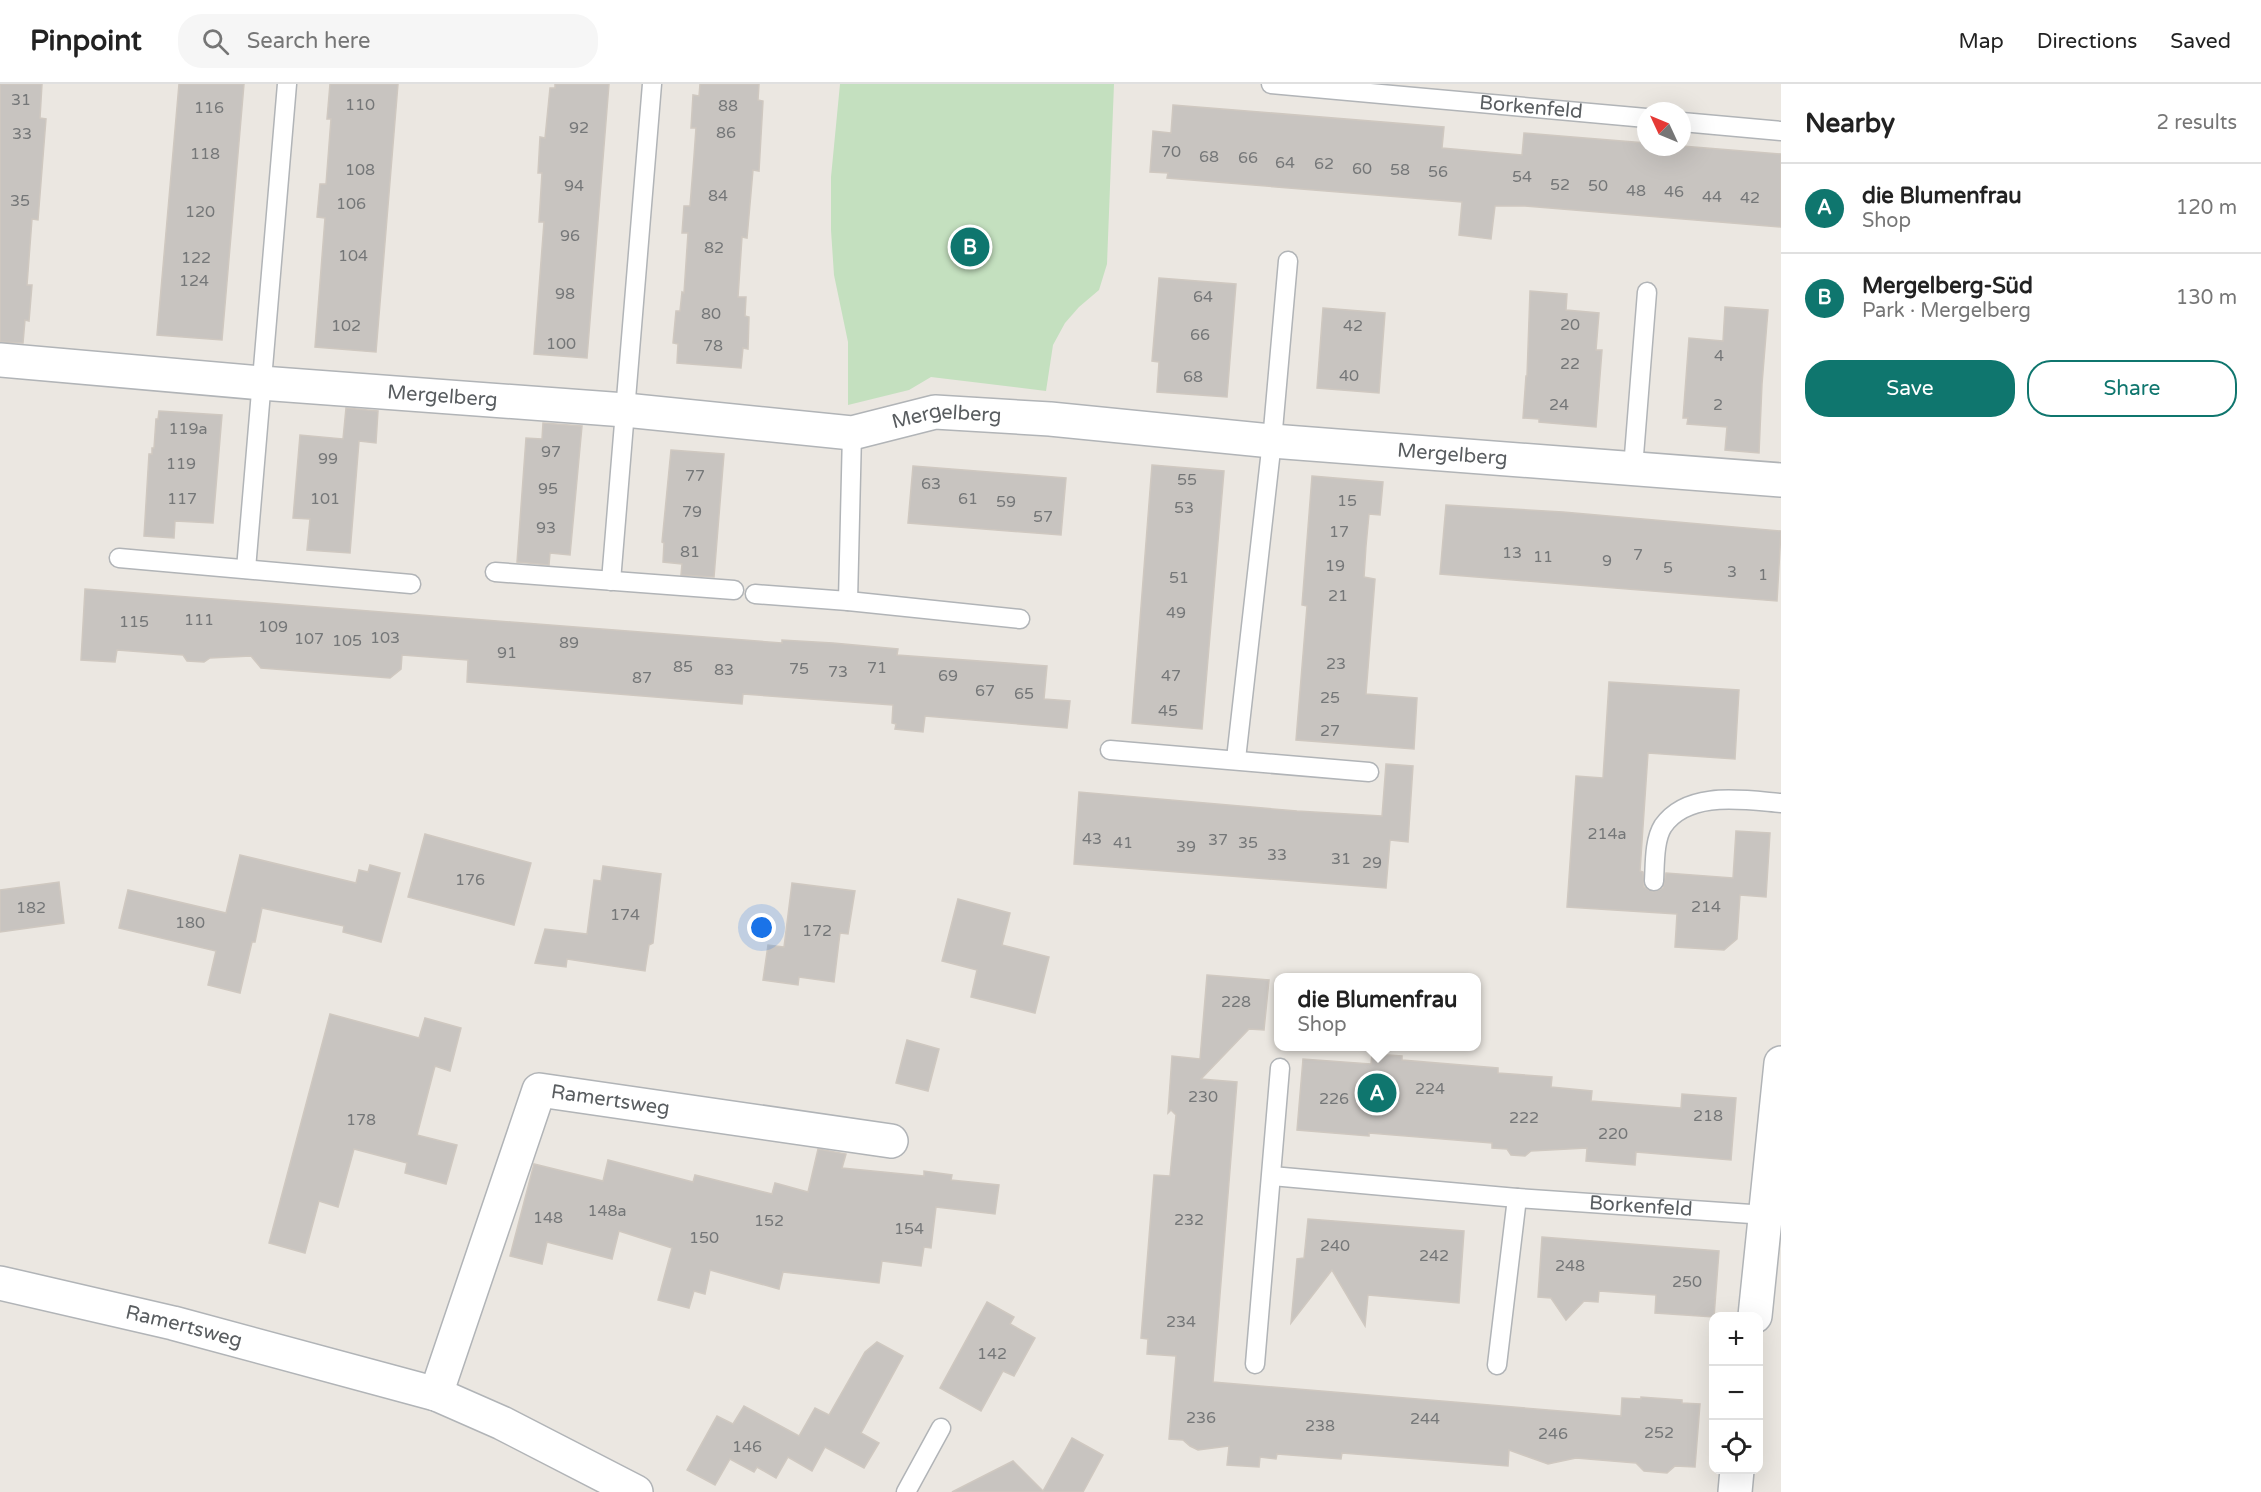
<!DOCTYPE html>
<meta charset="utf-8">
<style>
body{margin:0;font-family:"Varela Round",sans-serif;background:#f6f6f6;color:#222}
.controls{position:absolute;right:18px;bottom:18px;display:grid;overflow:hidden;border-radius:12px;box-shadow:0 6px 24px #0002}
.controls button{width:54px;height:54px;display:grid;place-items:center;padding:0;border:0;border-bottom:2px solid #e0e0e0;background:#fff;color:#222;font:30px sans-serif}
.compass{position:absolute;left:1637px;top:18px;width:54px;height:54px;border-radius:50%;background:#fff;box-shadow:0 6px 24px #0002;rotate:314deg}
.you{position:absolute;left:762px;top:844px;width:21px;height:21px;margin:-15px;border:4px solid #fff;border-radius:50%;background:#1a73e8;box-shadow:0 0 0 9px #1a73e833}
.badge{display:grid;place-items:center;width:39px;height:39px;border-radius:50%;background:#0f766e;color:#fff;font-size:20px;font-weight:700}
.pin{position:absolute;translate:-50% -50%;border:3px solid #fff;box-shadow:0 2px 6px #0006}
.popup{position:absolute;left:1274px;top:889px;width:207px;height:78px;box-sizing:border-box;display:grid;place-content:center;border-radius:12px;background:#fff;filter:drop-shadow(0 2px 4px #0005);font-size:20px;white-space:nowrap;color:#767676}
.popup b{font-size:22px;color:#222}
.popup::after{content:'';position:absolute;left:50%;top:100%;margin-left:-12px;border:12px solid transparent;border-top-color:#fff}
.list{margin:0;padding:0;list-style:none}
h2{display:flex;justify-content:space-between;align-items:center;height:78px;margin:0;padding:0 24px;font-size:26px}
h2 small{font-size:20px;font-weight:400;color:#767676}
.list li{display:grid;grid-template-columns:39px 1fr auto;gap:18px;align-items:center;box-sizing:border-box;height:90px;padding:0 24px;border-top:2px solid #e0e0e0}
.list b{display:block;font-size:22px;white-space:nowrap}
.list p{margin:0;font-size:20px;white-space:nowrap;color:#767676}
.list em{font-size:20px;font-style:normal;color:#767676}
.actions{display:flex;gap:12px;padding:18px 24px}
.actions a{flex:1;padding:14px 0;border:2px solid #0f766e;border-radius:24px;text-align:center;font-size:21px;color:#0f766e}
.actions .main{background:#0f766e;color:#fff}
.icon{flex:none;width:33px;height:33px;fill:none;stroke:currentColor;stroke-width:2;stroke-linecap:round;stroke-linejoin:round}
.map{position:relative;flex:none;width:1781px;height:1408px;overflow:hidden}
header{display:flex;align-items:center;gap:36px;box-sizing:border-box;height:84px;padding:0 30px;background:#fff;border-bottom:2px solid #e0e0e0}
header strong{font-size:28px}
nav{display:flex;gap:33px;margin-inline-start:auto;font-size:21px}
.search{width:420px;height:54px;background:#f6f6f6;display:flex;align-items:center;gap:15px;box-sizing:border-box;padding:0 21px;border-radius:24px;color:#767676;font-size:22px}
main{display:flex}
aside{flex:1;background:#fff}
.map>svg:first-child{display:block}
.green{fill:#c4e0bf}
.building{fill:#c8c4c0;stroke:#cfc8c0;stroke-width:1.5}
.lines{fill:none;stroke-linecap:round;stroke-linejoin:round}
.service-casing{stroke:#b1b4b7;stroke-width:21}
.minor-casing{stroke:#b1b4b7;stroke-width:36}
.service{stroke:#fff;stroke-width:18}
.minor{stroke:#fff;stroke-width:33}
.labels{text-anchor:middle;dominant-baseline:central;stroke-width:6;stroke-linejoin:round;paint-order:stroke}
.number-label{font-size:16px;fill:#757778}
.street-label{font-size:20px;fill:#595d60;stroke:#fff}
</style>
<header>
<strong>Pinpoint</strong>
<div class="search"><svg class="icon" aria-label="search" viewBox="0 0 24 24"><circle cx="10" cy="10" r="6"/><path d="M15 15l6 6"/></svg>Search here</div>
<nav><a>Map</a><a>Directions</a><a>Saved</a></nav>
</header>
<main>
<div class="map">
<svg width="1781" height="1408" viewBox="0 0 1781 1408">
<rect width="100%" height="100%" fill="#ebe7e1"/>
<path class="green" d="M 840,0 L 1114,0 L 1107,180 L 1099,206 L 1079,223 L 1065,239 L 1053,261 L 1046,307 L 931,293 L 909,306 L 848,321 L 848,258 L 834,191 L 831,146 L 831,93 Z"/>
<g class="building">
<path d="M 0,0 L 42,0 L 40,34 L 46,35 L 38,136 L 32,135 L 27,201 L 32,201 L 29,237 L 25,236 L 23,259 L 0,258 Z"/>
<path d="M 179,0 L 244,0 L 222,256 L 157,251 Z"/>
<path d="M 330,0 L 398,0 L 376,268 L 315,263 L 325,134 L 317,133 L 320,100 L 326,100 L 331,35 L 327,35 Z"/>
<path d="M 555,0 L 609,0 L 587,274 L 534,270 L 544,138 L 539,138 L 542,89 L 538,89 L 540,53 L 545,54 L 550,4 L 555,4 Z"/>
<path d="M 700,0 L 759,0 L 758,16 L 763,17 L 759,87 L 753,86 L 747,154 L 742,153 L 738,213 L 746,213 L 745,232 L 749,233 L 748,265 L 743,264 L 741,284 L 677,279 L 678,260 L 673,259 L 676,227 L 680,227 L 682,208 L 684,209 L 688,149 L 682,149 L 684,122 L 690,122 L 694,72 L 696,44 L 691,44 L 693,11 L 699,12 Z"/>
<path d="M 1173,21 L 1444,43 L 1442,64 L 1487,68 L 1522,71 L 1524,49 L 1646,59 L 1646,63 L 1682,62 L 1781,70 L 1781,143 L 1525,122 L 1495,122 L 1491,155 L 1459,151 L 1462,118 L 1167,94 L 1168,89 L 1150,88 L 1153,47 L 1171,49 Z"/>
<path d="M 1159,194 L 1236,200 L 1227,313 L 1157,308 L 1159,278 L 1152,277 Z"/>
<path d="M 1530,207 L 1567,210 L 1566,226 L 1599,229 L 1596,266 L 1602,266 L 1596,343 L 1539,338 L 1539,335 L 1523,334 L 1526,292 L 1527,292 Z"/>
<path d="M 1725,223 L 1768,226 L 1762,300 L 1759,369 L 1725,366 L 1727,343 L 1687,340 L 1688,334 L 1683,334 L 1689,254 L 1723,257 Z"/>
<path d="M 1323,224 L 1385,229 L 1379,309 L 1317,304 Z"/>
<path d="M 346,324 L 378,327 L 376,359 L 359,357 L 350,469 L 307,466 L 310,435 L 293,434 L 300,351 L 343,355 Z"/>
<path d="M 159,327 L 222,331 L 213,439 L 175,437 L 174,454 L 144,452 L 149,370 L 152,370 L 152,364 L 154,364 L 156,335 L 158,335 Z"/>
<path d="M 543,339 L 582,342 L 570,471 L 550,469 L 549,481 L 517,478 L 526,354 L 542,355 Z"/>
<path d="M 671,366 L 724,370 L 714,493 L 681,491 L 682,480 L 663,478 L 664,459 L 662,458 Z"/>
<path d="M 1152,381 L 1224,387 L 1202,645 L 1132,639 Z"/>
<path d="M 913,382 L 1066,394 L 1061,451 L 908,439 Z"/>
<path d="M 1312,392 L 1383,398 L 1380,431 L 1369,430 L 1366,462 L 1364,493 L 1375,495 L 1366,610 L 1417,614 L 1414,665 L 1296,656 L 1307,522 L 1302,521 Z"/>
<path d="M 1446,421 L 1563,428 L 1781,447 L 1777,517 L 1440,490 Z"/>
<path d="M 85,505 L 782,559 L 782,556 L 833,559 L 898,565 L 897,571 L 1047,582 L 1044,615 L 1070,617 L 1067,644 L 925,632 L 923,648 L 895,645 L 896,640 L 892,639 L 893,621 L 743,610 L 742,620 L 467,598 L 468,576 L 402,571 L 401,585 L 390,594 L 261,584 L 251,572 L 210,574 L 204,578 L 187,577 L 183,571 L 117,566 L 115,578 L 81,576 Z"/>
<path d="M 1609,598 L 1739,606 L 1735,675 L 1648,669 L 1640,787 L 1643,788 L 1644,803 L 1653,808 L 1663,804 L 1666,789 L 1733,794 L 1736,747 L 1770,749 L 1766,813 L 1740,811 L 1737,855 L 1724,866 L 1675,863 L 1677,830 L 1567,823 L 1576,692 L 1603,694 Z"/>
<path d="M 1386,680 L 1413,682 L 1408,758 L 1390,756 L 1386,804 L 1074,780 L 1079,708 L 1297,727 L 1382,732 Z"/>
<path d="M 425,750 L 531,779 L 514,841 L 408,813 Z"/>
<path d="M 240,771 L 356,799 L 359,786 L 368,788 L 370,781 L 400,789 L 381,858 L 343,848 L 344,842 L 262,824 L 255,858 L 252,858 L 240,909 L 208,901 L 216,867 L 119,844 L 128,806 L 226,829 Z"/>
<path d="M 603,782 L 661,790 L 653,859 L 649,861 L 645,887 L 567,875 L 566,883 L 535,879 L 545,845 L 587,850 L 594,796 L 601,797 Z"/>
<path d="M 59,798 L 64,839 L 0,848 L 0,806 Z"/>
<path d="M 792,799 L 855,807 L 848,850 L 840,849 L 834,898 L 799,893 L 798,901 L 763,896 L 768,861 L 784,863 Z"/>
<path d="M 958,815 L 1010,829 L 1002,861 L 1049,873 L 1035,929 L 971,913 L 977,886 L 942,877 Z"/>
<path d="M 1207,891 L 1269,896 L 1264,946 L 1249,945 L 1201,995 L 1237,998 L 1213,1298 L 1621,1332 L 1622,1314 L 1641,1315 L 1641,1313 L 1682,1316 L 1682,1319 L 1700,1320 L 1695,1383 L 1675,1382 L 1667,1389 L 1644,1387 L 1636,1379 L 1576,1374 L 1548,1380 L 1509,1366 L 1508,1382 L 1342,1369 L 1341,1375 L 1277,1370 L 1276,1375 L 1260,1373 L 1259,1383 L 1227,1381 L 1229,1362 L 1198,1366 L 1190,1362 L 1183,1356 L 1169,1355 L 1176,1272 L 1147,1270 L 1148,1255 L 1141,1254 L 1154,1091 L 1170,1092 L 1176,1031 L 1171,1026 L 1168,1029 L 1172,972 L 1200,975 Z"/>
<path d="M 330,930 L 419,954 L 425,934 L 461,944 L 450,987 L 435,982 L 417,1051 L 457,1061 L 446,1100 L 405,1089 L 407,1079 L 354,1065 L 338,1123 L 319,1117 L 305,1169 L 269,1159 Z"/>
<path d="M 907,956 L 939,965 L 928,1007 L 896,999 Z"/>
<path d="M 1372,970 L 1402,972 L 1402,976 L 1498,984 L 1498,989 L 1552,993 L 1551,1003 L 1592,1007 L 1591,1017 L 1681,1024 L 1682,1010 L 1736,1014 L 1731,1076 L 1636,1068 L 1635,1081 L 1586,1077 L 1587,1064 L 1531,1067 L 1525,1072 L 1511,1071 L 1507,1065 L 1492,1064 L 1492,1059 L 1369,1049 L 1369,1052 L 1297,1046 L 1303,975 L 1371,980 Z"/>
<path d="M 818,1065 L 846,1070 L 842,1084 L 924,1092 L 924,1087 L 952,1091 L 951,1096 L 999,1101 L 995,1130 L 936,1123 L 931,1164 L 924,1163 L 921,1182 L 882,1177 L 879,1199 L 783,1188 L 779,1205 L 710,1186 L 705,1210 L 694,1207 L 689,1224 L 658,1216 L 672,1164 L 619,1147 L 612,1175 L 547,1158 L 542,1180 L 510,1172 L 534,1080 L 603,1097 L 608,1076 L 693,1098 L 695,1091 L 772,1110 L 775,1099 L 808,1108 Z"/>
<path d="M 1308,1135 L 1464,1147 L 1459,1219 L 1368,1211 L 1365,1242 L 1332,1186 L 1291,1239 L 1297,1175 L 1304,1174 Z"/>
<path d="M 1542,1153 L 1719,1167 L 1714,1233 L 1655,1229 L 1656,1211 L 1599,1207 L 1598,1218 L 1584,1217 L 1566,1236 L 1551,1214 L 1538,1213 Z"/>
<path d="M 987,1218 L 1014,1233 L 1010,1240 L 1035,1254 L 1014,1292 L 1003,1287 L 981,1327 L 940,1304 Z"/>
<path d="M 877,1258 L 903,1272 L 861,1349 L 879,1359 L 864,1384 L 825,1363 L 812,1387 L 788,1373 L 776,1394 L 757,1383 L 754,1388 L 730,1375 L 715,1401 L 687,1386 L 717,1332 L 733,1340 L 744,1322 L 799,1352 L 815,1324 L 829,1331 L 865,1268 Z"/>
<path d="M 1072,1354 L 1103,1371 L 1083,1408 L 952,1408 L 1013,1377 L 1043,1407 Z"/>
</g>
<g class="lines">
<defs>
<g id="service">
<path id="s1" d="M 1271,0 L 1646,34"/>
<path d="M 1682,38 L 1781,47"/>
<path d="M 1633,384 L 1647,208"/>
<path d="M 119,474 L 411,500"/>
<path d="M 246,485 L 287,0"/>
<path d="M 495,488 L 734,506"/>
<path d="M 611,497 L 652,0"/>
<path d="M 755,510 L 848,517 L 1020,535"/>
<path d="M 848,517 L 852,349"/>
<path d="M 1110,666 L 1369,688"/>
<path d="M 1236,675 L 1272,357 L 1288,177"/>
<path d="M 1654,797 C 1655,781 1654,756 1663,742 C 1688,706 1744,716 1781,719"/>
<path id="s2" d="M 1272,1092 L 1517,1114 L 1766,1131"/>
<path d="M 1255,1280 L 1280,984"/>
<path d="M 1497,1281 L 1517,1114"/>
<path d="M 906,1408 L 941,1344"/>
</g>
<g id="minor">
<path id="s3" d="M 0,276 L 261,299 L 625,326 L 852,349 L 935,328 L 1050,335 L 1272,357 L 1781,396"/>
<path id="s4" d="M 0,1199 L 173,1239 L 436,1310 L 502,1339 L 636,1408"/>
<path d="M 1755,1232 L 1781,979"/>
<path id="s5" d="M 436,1310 L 539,1006 L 891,1057"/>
<path d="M 1735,1408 L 1737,1386"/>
</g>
</defs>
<use href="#service" class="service-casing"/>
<use href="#minor" class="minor-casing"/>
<use href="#service" class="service"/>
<use href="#minor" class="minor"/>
</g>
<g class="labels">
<g class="number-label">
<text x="21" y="16">31</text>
<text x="360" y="21">110</text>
<text x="728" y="22">88</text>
<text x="209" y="24">116</text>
<text x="579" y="44">92</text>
<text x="726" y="49">86</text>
<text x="22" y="50">33</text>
<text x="1171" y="68">70</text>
<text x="205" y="70">118</text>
<text x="1209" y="73">68</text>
<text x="1248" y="74">66</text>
<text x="1285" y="79">64</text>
<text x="1324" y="80">62</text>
<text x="1362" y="85">60</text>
<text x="360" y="86">108</text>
<text x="1400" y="86">58</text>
<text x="1438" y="88">56</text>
<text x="1522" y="93">54</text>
<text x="1560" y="101">52</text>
<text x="574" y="102">94</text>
<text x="1598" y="102">50</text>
<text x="1636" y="107">48</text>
<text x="1674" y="108">46</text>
<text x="718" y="112">84</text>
<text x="1712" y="113">44</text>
<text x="1750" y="114">42</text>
<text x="20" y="117">35</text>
<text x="351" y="120">106</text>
<text x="200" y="128">120</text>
<text x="570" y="152">96</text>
<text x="714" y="164">82</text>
<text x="353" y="172">104</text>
<text x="196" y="174">122</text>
<text x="194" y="197">124</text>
<text x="565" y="210">98</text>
<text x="1203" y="213">64</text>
<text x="711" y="230">80</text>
<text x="1570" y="241">20</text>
<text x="346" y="242">102</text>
<text x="1353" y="242">42</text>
<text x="1200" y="251">66</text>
<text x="561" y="260">100</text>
<text x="713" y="262">78</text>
<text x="1719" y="272">4</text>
<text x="1570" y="280">22</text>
<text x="1349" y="292">40</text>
<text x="1193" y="293">68</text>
<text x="1559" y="321">24</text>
<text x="1718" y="321">2</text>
<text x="188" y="345">119a</text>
<text x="551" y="368">97</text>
<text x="328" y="375">99</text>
<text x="181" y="380">119</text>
<text x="695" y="392">77</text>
<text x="1187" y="396">55</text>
<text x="931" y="400">63</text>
<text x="548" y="405">95</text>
<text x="182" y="415">117</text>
<text x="325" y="415">101</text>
<text x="968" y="415">61</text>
<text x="1347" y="417">15</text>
<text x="1006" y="418">59</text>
<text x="1184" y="424">53</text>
<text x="692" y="428">79</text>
<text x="1043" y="433">57</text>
<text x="546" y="444">93</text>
<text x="1339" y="448">17</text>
<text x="690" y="468">81</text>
<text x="1512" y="469">13</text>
<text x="1638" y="471">7</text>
<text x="1543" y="473">11</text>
<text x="1607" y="477">9</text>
<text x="1335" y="482">19</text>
<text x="1668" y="484">5</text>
<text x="1732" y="488">3</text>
<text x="1763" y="491">1</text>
<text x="1179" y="494">51</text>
<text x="1338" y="512">21</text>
<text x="1176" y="529">49</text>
<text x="199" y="536">111</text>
<text x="134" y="538">115</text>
<text x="273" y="543">109</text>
<text x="385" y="554">103</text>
<text x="309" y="555">107</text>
<text x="347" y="557">105</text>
<text x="569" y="559">89</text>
<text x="507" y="569">91</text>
<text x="1336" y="580">23</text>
<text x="683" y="583">85</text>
<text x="877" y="584">71</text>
<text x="799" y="585">75</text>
<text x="724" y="586">83</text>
<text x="838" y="588">73</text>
<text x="948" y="592">69</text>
<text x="1171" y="592">47</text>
<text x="642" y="594">87</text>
<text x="985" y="607">67</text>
<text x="1024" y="610">65</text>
<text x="1330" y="614">25</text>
<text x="1168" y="627">45</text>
<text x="1330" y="647">27</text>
<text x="1607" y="750">214a</text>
<text x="1092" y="755">43</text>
<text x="1218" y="756">37</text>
<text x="1123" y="759">41</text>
<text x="1248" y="759">35</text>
<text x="1186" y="763">39</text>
<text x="1277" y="771">33</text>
<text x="1341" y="775">31</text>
<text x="1372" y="779">29</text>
<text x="470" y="796">176</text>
<text x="1706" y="823">214</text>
<text x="31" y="824">182</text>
<text x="625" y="831">174</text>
<text x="190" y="839">180</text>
<text x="817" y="847">172</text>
<text x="1236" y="918">228</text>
<text x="1430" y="1005">224</text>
<text x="1203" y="1013">230</text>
<text x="1334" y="1015">226</text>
<text x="1708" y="1032">218</text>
<text x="1524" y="1034">222</text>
<text x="361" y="1036">178</text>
<text x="1613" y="1050">220</text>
<text x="607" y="1127">148a</text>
<text x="548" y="1134">148</text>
<text x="1189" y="1136">232</text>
<text x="769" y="1137">152</text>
<text x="909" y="1145">154</text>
<text x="704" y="1154">150</text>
<text x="1335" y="1162">240</text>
<text x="1434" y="1172">242</text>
<text x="1570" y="1182">248</text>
<text x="1687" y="1198">250</text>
<text x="1181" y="1238">234</text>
<text x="992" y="1270">142</text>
<text x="1201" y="1334">236</text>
<text x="1425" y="1335">244</text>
<text x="1320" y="1342">238</text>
<text x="1659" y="1349">252</text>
<text x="1553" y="1350">246</text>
<text x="747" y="1363">146</text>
</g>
<g class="street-label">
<text stroke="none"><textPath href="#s1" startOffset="261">Borkenfeld</textPath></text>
<text stroke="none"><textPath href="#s3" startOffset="444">Mergelberg</textPath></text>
<text stroke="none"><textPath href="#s3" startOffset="952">Mergelberg</textPath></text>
<text stroke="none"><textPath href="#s3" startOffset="1460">Mergelberg</textPath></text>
<text stroke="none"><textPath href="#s5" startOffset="393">Ramertsweg</textPath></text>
<text stroke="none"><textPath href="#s2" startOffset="370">Borkenfeld</textPath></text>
<text stroke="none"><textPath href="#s4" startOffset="189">Ramertsweg</textPath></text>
</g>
</g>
</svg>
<div class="controls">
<button>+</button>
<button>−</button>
<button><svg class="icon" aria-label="locate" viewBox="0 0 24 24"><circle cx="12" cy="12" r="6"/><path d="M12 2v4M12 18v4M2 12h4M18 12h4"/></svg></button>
</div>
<svg class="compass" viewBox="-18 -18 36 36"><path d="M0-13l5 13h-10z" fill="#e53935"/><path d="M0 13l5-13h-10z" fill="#767676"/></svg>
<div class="you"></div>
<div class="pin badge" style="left:1377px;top:1009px">A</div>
<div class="popup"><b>die Blumenfrau</b>Shop</div>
<div class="pin badge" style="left:970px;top:163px">B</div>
</div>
<aside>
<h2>Nearby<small>2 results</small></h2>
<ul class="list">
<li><span class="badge">A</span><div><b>die Blumenfrau</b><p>Shop</p></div><em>120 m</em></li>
<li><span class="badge">B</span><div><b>Mergelberg-Süd</b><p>Park · Mergelberg</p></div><em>130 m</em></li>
</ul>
<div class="actions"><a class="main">Save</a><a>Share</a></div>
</aside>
</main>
